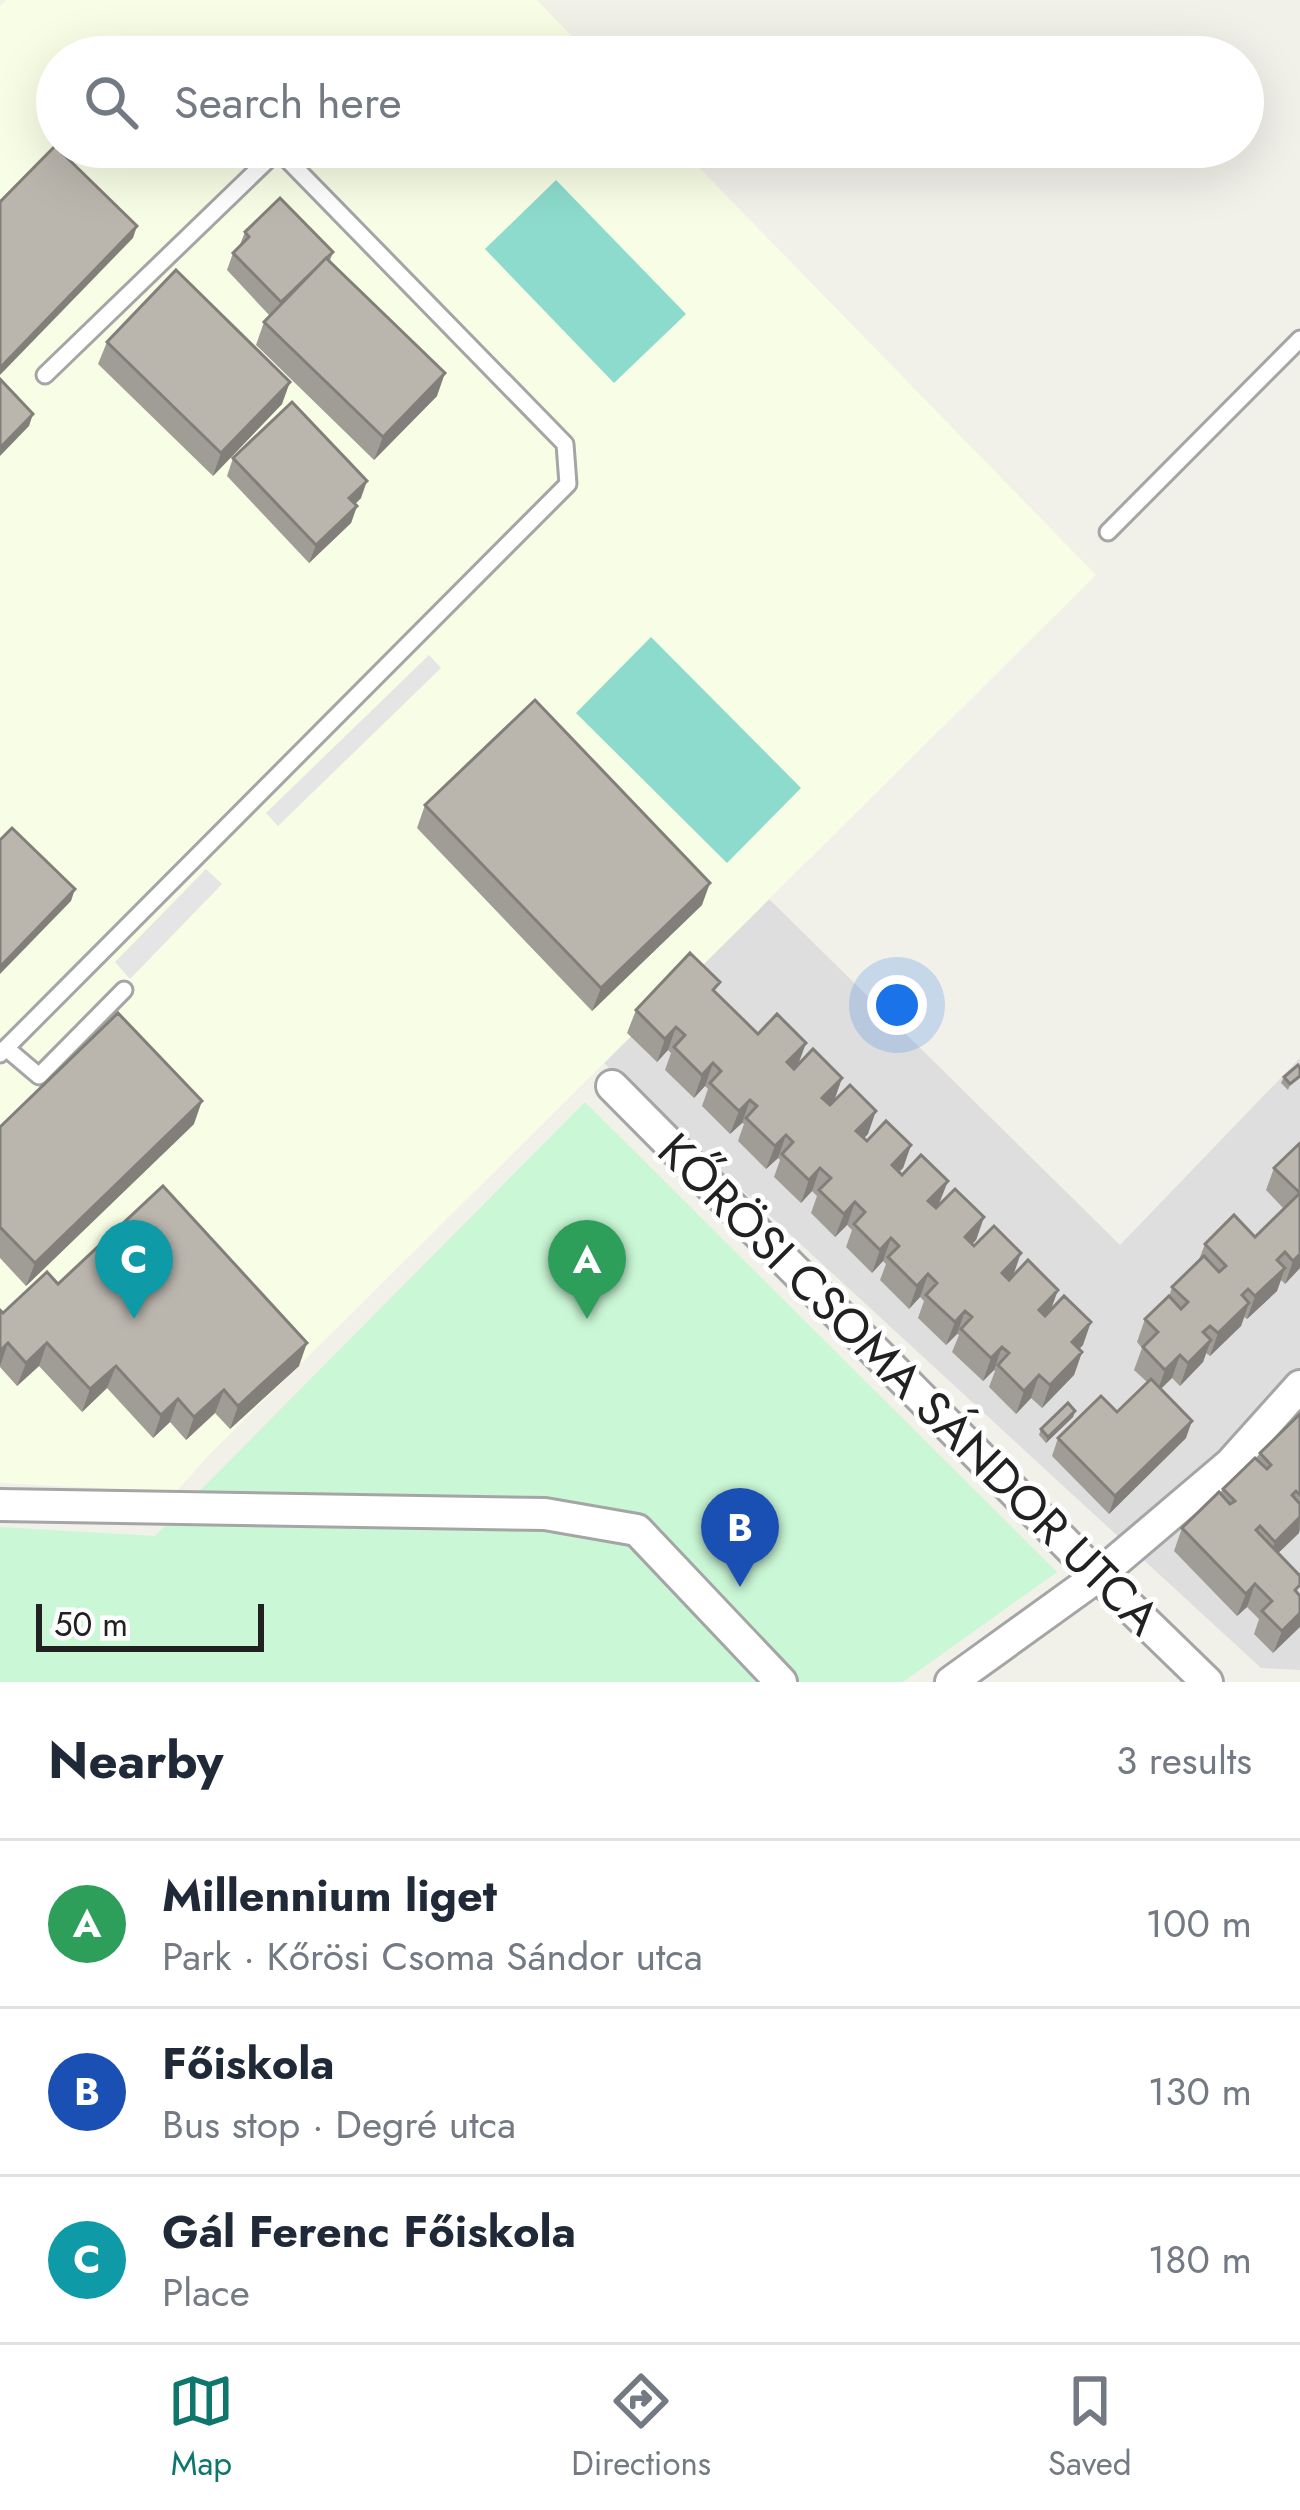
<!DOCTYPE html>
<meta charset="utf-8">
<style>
body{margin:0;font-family:Jost,sans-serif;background:#f2f2f3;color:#1f2937}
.scale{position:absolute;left:36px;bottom:30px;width:228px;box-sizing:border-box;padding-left:12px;border:6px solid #212121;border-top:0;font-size:33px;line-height:42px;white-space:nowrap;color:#212121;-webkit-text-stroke:9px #fff;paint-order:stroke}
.you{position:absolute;left:897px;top:1005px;width:42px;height:42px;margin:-30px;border:9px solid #fff;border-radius:50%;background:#1a73e8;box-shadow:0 0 0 18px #1a73e833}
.badge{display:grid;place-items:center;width:78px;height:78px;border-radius:50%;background:#0f766e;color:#fff;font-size:39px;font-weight:700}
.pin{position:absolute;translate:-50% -99px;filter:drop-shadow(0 3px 6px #0008)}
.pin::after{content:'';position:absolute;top:63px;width:42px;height:36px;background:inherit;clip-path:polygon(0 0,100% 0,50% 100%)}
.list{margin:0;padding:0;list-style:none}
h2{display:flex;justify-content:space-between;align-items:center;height:156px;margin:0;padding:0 48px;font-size:51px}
h2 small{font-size:39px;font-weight:400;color:#747a83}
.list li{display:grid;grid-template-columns:78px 1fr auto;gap:36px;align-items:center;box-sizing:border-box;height:168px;padding:0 48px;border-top:3px solid #e0e1e3}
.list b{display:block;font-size:45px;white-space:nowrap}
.list p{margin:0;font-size:39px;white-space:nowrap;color:#747a83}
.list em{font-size:39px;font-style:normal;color:#747a83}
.icon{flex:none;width:66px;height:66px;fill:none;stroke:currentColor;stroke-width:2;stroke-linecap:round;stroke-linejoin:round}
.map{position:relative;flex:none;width:1300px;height:1682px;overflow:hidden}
.search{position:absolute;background:#fff;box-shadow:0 12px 48px #0002;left:36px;right:36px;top:36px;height:132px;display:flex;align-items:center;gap:30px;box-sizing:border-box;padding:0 42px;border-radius:66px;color:#747a83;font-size:45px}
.sheet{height:660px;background:#fff}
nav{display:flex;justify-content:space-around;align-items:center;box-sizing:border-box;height:168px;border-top:3px solid #e0e1e3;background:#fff;font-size:33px;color:#747a83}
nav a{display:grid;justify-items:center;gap:6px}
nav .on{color:#0f766e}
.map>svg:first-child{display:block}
.residential{fill:#dfdede}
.education{fill:#f8fde5}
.park{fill:#caf7d6}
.pitch{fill:#8cdbcc}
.parking{fill:#e5e5e5}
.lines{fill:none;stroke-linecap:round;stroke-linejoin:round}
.lane-casing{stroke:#a5a5a5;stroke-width:21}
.street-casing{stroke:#a5a5a5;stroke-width:36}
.lane{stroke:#fff;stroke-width:15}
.street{stroke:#fff;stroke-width:30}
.wall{fill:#a09d96}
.shaded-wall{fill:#827f7a}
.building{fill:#bab6ae;stroke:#827f7a;stroke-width:3}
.labels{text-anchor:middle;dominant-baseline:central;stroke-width:10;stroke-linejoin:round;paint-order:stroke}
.street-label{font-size:48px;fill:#212121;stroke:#fff}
</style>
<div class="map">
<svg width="1300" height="1682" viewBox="0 0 1300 1682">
<rect width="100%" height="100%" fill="#f1f0e9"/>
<path class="residential" d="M 769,899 L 1120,1245 L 1300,1058 L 1300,1670 L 1261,1668 L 604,1063 Z"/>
<path class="education" d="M 6,0 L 537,0 L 592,57 L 57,57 L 57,147 L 679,147 L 1096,575 L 209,1455 L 176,1492 L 0,1483 L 0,6 Z"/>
<path class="park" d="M 585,1102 L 1057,1572 L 903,1682 L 0,1682 L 0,1527 L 155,1536 Z"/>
<g class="pitch">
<path d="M 556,180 L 686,314 L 614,383 L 485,249 Z"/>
<path d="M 651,637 L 801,788 L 727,863 L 576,713 Z"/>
</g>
<g class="parking">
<path d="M 429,655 L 441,668 L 278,826 L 266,813 Z"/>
<path d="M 206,869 L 222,884 L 130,979 L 115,962 Z"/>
</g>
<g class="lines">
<defs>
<g id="lane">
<path d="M 1108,532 L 1300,339"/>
<path d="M 6,1048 L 39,1076 L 124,990"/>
<path d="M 0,1054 L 568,484 L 565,444 L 278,150 L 45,375"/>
</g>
<g id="street">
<path d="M 612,1086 L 1098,1576 L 1207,1682"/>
<path d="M 0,1505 L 545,1514 L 637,1530 L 781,1682"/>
<path d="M 951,1682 L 1098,1576 L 1230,1464 L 1300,1386"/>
</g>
</defs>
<use href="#lane" class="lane-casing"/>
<use href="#street" class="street-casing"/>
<use href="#lane" class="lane"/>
<use href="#street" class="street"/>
</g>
<g class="wall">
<path d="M 245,232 L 333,252 L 330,261 L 437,396 L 374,460 L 256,345 L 264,322 L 270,316 L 227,270 L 233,253 L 239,247 Z"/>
<path d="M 107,342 L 282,404 L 213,476 L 98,364 Z"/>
<path d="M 233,458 L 361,498 L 355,504 L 357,506 L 351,523 L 309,563 L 227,476 Z"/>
<path d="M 425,805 L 702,905 L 592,1011 L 417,828 Z"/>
<path d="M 716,993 L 758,1034 L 798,1064 L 842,1078 L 834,1101 L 868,1134 L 864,1138 L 867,1141 L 911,1145 L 903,1168 L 899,1172 L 939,1204 L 984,1217 L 976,1240 L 972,1244 L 1013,1275 L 1058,1290 L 1050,1310 L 1083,1345 L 1079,1349 L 1082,1352 L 1074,1375 L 1042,1408 L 1031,1398 L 1016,1414 L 989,1387 L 995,1371 L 994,1370 L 983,1381 L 952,1352 L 959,1335 L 957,1334 L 946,1345 L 918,1318 L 924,1301 L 920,1297 L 909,1309 L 880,1280 L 886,1264 L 883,1261 L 872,1273 L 846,1247 L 852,1230 L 847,1225 L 835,1237 L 811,1213 L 817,1196 L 812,1191 L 801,1203 L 774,1177 L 780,1160 L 778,1158 L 766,1169 L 738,1141 L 744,1124 L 742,1123 L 730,1134 L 702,1106 L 708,1089 L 705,1086 L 694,1098 L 665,1070 L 671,1053 L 668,1050 L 657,1062 L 627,1033 L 636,1010 Z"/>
<path d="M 1298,1065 L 1288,1090 L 1281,1083 L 1284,1077 Z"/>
<path d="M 194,1124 L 26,1286 L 0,1258 L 0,1127 Z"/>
<path d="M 1300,1143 L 1300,1268 L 1285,1284 L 1281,1280 L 1277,1291 L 1247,1319 L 1244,1317 L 1241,1326 L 1210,1356 L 1206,1353 L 1203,1362 L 1180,1386 L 1172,1378 L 1161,1389 L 1186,1438 L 1109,1514 L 1052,1456 L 1058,1438 L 1117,1412 L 1147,1382 L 1134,1370 L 1142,1348 L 1137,1342 L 1145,1319 L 1169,1297 L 1172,1287 L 1198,1262 L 1205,1244 L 1255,1237 L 1284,1209 L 1266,1190 L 1274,1168 Z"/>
<path d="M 58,1284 L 299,1366 L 230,1429 L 215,1413 L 186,1440 L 170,1422 L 153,1438 L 107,1388 L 82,1412 L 39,1366 L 17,1386 L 0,1367 L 0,1310 L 3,1313 Z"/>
<path d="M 1075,1411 L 1073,1417 L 1046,1443 L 1039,1435 L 1041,1429 Z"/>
<path d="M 1300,1414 L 1300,1530 L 1299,1533 L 1278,1553 L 1299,1595 L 1273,1653 L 1254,1634 L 1259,1619 L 1247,1607 L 1237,1616 L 1174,1551 L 1182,1528 L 1221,1495 L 1223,1489 L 1257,1460 L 1260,1453 Z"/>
</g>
<g class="shaded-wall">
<path d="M 137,226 L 133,238 L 0,375 L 0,368 Z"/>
<path d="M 445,373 L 437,396 L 374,460 L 383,437 Z"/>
<path d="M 290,382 L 282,404 L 213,476 L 221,453 Z"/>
<path d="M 33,414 L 29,426 L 0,456 L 0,448 Z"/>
<path d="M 367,481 L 361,498 L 343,516 L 349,498 Z"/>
<path d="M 357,506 L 351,523 L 309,563 L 316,545 Z"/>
<path d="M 710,883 L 702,905 L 592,1011 L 601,988 Z"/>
<path d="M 75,889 L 71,901 L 0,974 L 0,967 Z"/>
<path d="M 676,1027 L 668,1050 L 657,1062 L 665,1039 Z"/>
<path d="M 806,1043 L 798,1065 L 779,1085 L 787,1062 Z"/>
<path d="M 713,1063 L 705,1086 L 694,1098 L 702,1075 Z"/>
<path d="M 842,1078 L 834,1101 L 814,1120 L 822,1098 Z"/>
<path d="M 750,1100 L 742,1123 L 730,1134 L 739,1111 Z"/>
<path d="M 202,1101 L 194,1124 L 26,1286 L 35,1263 Z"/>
<path d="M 876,1111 L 868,1134 L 848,1154 L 856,1131 Z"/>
<path d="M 786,1135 L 778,1158 L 766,1169 L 775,1146 Z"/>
<path d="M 911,1145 L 903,1168 L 883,1188 L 892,1165 Z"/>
<path d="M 820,1168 L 812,1191 L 801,1203 L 809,1180 Z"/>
<path d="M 948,1181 L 939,1204 L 920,1224 L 928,1201 Z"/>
<path d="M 855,1202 L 847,1225 L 835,1237 L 844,1214 Z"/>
<path d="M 984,1217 L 976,1240 L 957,1260 L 965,1237 Z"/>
<path d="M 891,1238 L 883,1261 L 872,1273 L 880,1250 Z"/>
<path d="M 1021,1253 L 1013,1276 L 994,1296 L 1002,1273 Z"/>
<path d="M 1300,1254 L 1300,1268 L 1285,1284 L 1293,1261 Z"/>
<path d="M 1285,1268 L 1277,1291 L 1247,1319 L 1255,1296 Z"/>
<path d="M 928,1274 L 920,1297 L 909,1309 L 917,1286 Z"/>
<path d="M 1058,1290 L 1050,1312 L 1031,1332 L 1039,1310 Z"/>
<path d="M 1249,1303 L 1241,1326 L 1210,1356 L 1218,1333 Z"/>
<path d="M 965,1311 L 957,1334 L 946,1345 L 955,1322 Z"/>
<path d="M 1091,1322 L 1083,1345 L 1063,1365 L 1072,1342 Z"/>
<path d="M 1211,1340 L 1203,1362 L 1180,1386 L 1188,1363 Z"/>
<path d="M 8,1343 L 0,1366 L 0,1351 Z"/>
<path d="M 47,1343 L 39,1366 L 17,1386 L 26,1363 Z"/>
<path d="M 307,1343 L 299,1366 L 230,1429 L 238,1406 Z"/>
<path d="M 1002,1347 L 994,1370 L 983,1381 L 991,1358 Z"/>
<path d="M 1082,1352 L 1074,1375 L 1042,1408 L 1050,1385 Z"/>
<path d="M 1180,1355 L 1172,1378 L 1157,1392 L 1165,1370 Z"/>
<path d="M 116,1366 L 107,1388 L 82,1412 L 90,1389 Z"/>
<path d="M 1039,1375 L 1031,1398 L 1016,1414 L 1024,1391 Z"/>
<path d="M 224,1390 L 215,1413 L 186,1440 L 194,1417 Z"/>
<path d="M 178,1399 L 170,1422 L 153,1438 L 161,1415 Z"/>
<path d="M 1075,1411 L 1073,1417 L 1046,1443 L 1048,1437 Z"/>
<path d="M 1192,1421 L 1186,1438 L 1109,1514 L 1115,1496 Z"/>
<path d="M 1300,1517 L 1299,1533 L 1266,1565 L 1275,1542 Z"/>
<path d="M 1255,1584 L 1247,1607 L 1237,1616 L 1246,1594 Z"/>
<path d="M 1300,1613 L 1300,1627 L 1273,1653 L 1282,1631 Z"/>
</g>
<g class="building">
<path d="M 55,146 L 137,226 L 0,368 L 0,202 Z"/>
<path d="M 280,198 L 333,252 L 281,302 L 233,253 L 249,237 L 245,232 Z"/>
<path d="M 326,258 L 445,373 L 383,437 L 264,322 Z"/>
<path d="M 176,270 L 290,382 L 221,453 L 107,342 Z"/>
<path d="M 0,379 L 33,414 L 0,448 Z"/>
<path d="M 292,402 L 367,481 L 349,498 L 357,506 L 316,545 L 233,458 Z"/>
<path d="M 535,700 L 710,883 L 601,988 L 425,805 Z"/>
<path d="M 12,828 L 75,889 L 0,967 L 0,840 Z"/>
<path d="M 690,953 L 720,982 L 713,990 L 758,1034 L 777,1014 L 806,1043 L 787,1062 L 794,1069 L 813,1049 L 842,1078 L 822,1098 L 830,1105 L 850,1085 L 876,1111 L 856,1131 L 867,1141 L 886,1121 L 911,1145 L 892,1165 L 902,1175 L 921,1155 L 948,1181 L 928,1201 L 936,1208 L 955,1189 L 984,1217 L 965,1237 L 974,1246 L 994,1226 L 1021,1253 L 1002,1273 L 1009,1280 L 1028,1260 L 1058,1290 L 1039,1310 L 1045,1316 L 1064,1296 L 1091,1322 L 1072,1342 L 1082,1352 L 1050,1385 L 1039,1375 L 1024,1391 L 998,1365 L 1009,1353 L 1002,1347 L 991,1358 L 961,1329 L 972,1317 L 965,1311 L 955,1322 L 926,1295 L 937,1283 L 928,1274 L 917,1286 L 888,1257 L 899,1246 L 891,1238 L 880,1250 L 854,1224 L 865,1212 L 855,1202 L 844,1214 L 819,1190 L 831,1178 L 820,1168 L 809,1180 L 782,1154 L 793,1142 L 786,1135 L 775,1146 L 746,1118 L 757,1106 L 750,1100 L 739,1111 L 710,1083 L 721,1071 L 713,1063 L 702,1075 L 674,1047 L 685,1035 L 676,1027 L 665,1039 L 636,1010 Z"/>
<path d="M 118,1013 L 202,1101 L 35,1263 L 0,1227 L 0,1127 Z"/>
<path d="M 1298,1065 L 1300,1068 L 1300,1076 L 1290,1084 L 1284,1077 Z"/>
<path d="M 1300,1143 L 1300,1254 L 1293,1261 L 1285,1252 L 1277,1260 L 1285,1268 L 1255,1296 L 1248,1289 L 1242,1295 L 1249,1303 L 1218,1333 L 1210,1326 L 1203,1332 L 1211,1340 L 1188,1363 L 1180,1355 L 1165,1370 L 1143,1347 L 1158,1332 L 1145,1319 L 1169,1296 L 1181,1309 L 1188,1302 L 1172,1287 L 1204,1256 L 1219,1272 L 1226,1266 L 1205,1244 L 1234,1215 L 1255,1237 L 1300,1193 L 1274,1168 Z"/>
<path d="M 163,1186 L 307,1343 L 238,1406 L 224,1390 L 194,1417 L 178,1399 L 161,1415 L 116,1366 L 90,1389 L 47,1343 L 26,1363 L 8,1343 L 0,1351 L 0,1310 L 3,1313 L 47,1272 L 58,1284 Z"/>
<path d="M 1151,1379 L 1192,1421 L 1115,1496 L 1058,1438 L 1101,1396 L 1117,1412 Z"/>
<path d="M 1068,1403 L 1075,1411 L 1048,1437 L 1041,1429 Z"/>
<path d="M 1300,1414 L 1300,1495 L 1296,1491 L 1292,1495 L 1300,1504 L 1300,1517 L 1275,1542 L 1260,1526 L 1256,1530 L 1300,1576 L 1300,1585 L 1295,1590 L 1300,1596 L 1300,1613 L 1282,1631 L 1262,1611 L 1272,1601 L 1255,1584 L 1246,1594 L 1182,1528 L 1219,1492 L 1230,1504 L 1235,1501 L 1223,1489 L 1255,1458 L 1267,1469 L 1271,1465 L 1260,1453 Z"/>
</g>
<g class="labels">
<g class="street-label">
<text transform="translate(909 1384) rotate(45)">KŐRÖSI CSOMA SÁNDOR UTCA</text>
</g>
</g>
</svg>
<div class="scale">50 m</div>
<div class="you"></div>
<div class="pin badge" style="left:587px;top:1319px;background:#2e9e5b">A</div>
<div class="pin badge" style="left:740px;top:1587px;background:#1a4fb4">B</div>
<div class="pin badge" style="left:134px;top:1319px;background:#0f9aa8">C</div>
<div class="search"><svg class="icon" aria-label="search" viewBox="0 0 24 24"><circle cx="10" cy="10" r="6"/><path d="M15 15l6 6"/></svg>Search here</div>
</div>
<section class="sheet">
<h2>Nearby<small>3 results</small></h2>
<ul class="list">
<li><span class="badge" style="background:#2e9e5b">A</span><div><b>Millennium liget</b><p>Park · Kőrösi Csoma Sándor utca</p></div><em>100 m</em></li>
<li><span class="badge" style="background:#1a4fb4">B</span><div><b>Főiskola</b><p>Bus stop · Degré utca</p></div><em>130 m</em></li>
<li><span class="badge" style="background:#0f9aa8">C</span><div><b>Gál Ferenc Főiskola</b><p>Place</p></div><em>180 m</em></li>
</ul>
</section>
<nav>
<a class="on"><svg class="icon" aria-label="map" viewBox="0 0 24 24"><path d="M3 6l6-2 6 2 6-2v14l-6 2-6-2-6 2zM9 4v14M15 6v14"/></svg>Map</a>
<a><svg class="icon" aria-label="directions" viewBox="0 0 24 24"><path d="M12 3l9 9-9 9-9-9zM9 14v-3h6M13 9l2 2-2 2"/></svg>Directions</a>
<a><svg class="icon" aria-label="saved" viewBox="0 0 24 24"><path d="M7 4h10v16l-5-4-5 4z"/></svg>Saved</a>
</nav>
